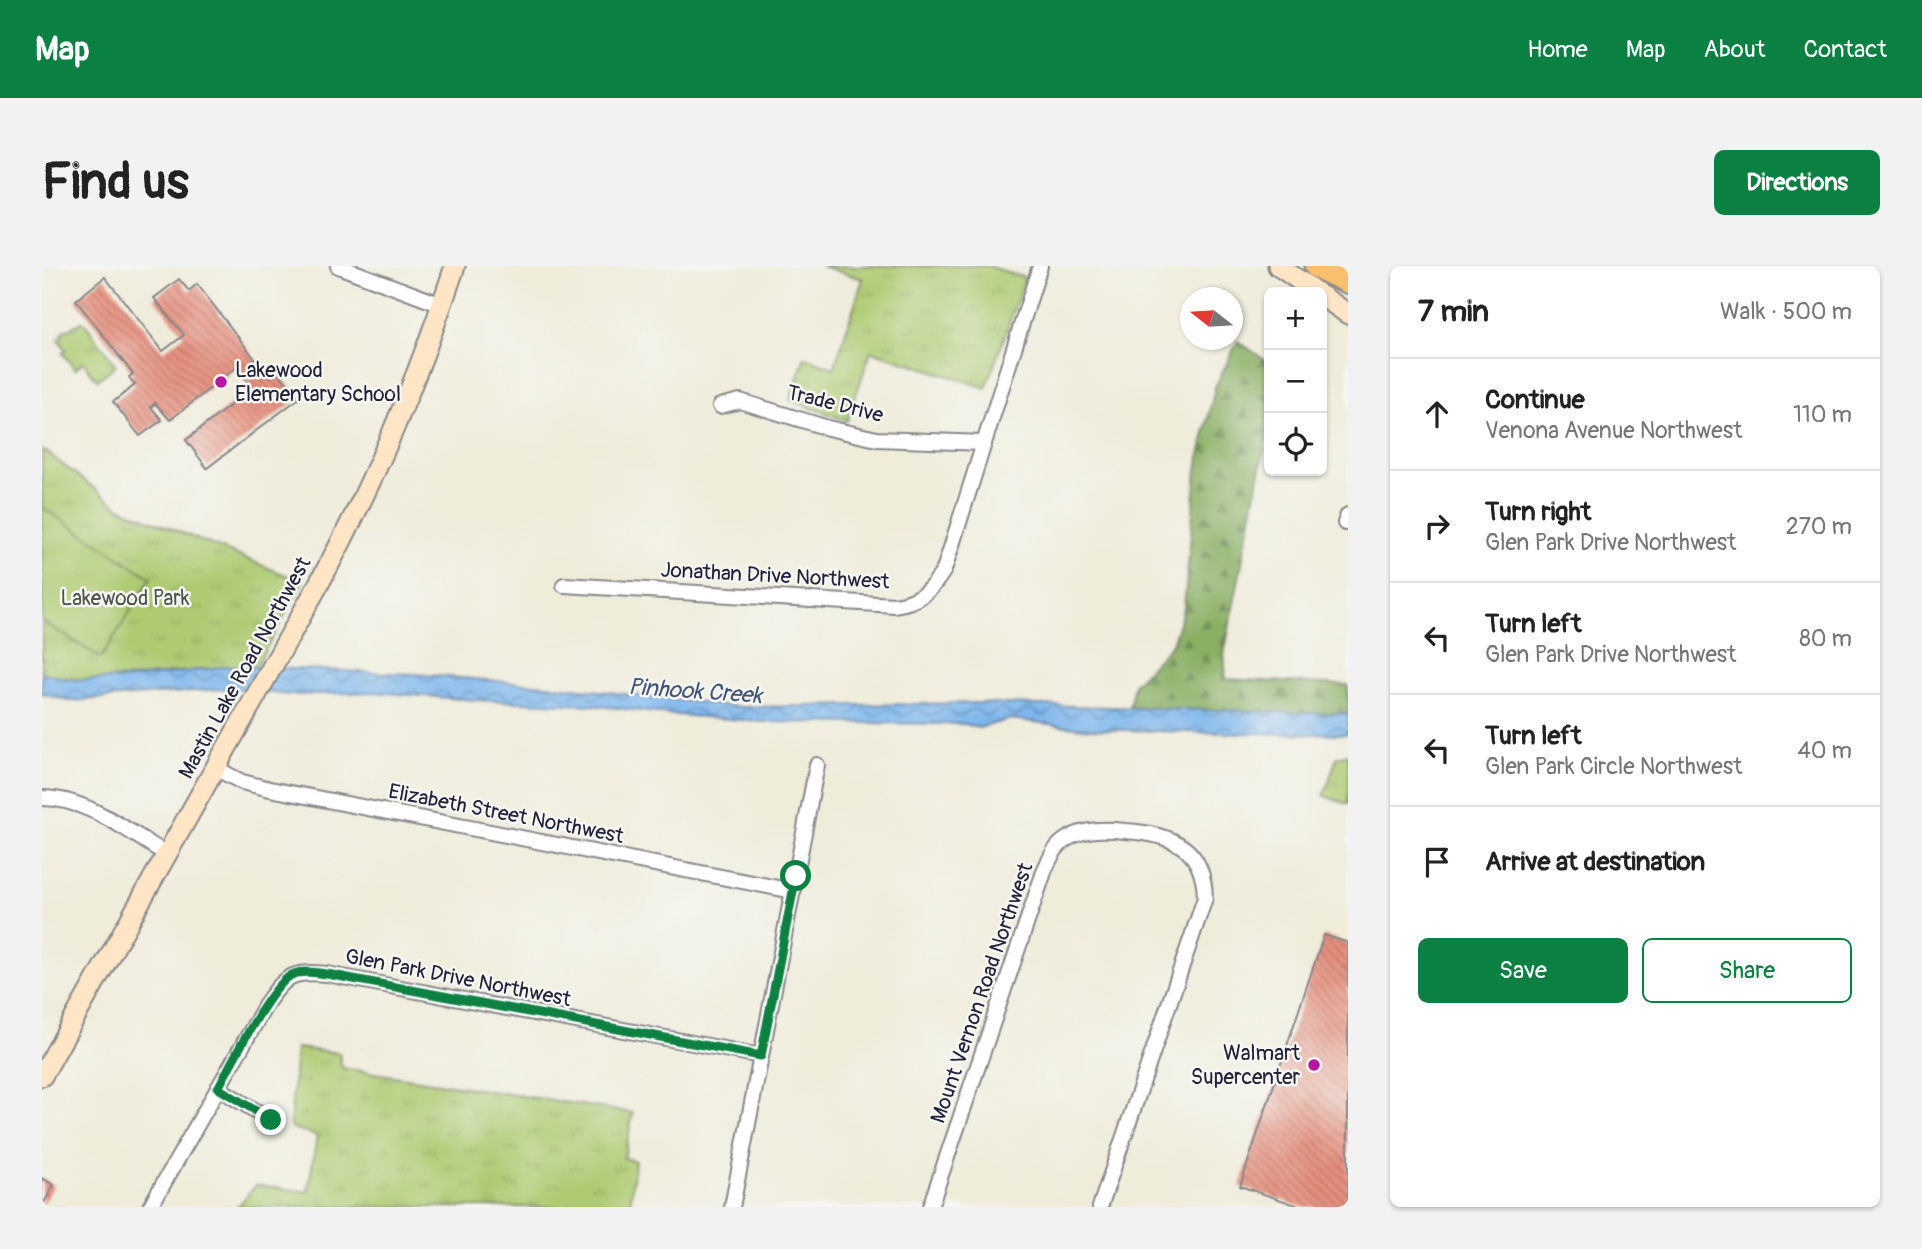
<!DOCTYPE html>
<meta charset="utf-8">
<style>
body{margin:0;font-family:Pangolin,sans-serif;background:#f2f2f2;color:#222}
.controls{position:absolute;right:21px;top:21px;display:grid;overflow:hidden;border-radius:10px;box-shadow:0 2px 5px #0004}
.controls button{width:63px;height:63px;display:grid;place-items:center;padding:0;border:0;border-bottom:2px solid #e0e0e0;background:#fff;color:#222;font:35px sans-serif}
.compass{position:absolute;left:1138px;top:21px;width:63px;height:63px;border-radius:50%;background:#fff;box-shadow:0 2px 5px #0004;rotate:287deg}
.stop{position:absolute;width:21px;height:21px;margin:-16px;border:5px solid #0b8043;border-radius:50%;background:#fff}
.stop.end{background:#0b8043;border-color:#fff;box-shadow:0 2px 7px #0008}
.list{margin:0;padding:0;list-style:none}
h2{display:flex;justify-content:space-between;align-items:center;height:91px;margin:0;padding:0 28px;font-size:30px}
h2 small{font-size:23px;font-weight:400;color:#767676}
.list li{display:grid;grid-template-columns:46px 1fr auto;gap:21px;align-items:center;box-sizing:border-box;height:112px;padding:0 28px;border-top:2px solid #e0e0e0}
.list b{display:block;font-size:26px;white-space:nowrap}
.list p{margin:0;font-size:23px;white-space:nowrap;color:#767676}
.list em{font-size:23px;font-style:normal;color:#767676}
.actions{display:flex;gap:14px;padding:21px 28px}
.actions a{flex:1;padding:16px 0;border:2px solid #0b8043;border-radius:10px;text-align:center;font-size:24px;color:#0b8043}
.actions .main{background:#0b8043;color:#fff}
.icon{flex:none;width:38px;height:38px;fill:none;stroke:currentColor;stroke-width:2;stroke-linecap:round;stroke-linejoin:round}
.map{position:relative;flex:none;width:1306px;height:941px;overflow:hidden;border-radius:10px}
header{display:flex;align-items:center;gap:42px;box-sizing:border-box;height:98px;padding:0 35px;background:#0b8043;color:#fff}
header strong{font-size:33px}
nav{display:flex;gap:38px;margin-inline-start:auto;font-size:24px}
.intro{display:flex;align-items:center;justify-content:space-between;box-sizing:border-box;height:168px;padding:0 42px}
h1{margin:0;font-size:49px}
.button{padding:18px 32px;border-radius:10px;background:#0b8043;color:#fff;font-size:24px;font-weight:700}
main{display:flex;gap:42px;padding:0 42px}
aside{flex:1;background:#fff;border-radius:10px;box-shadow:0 2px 5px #0004}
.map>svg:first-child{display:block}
.grass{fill:url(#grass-tufts);stroke:#687656;stroke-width:2}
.forest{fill:url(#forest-firs);stroke:#566850;stroke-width:2}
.pitch{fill:#aecb72;stroke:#687656;stroke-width:2}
.water{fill:url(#water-waves);stroke:#4e6c94;stroke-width:2}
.building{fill:url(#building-back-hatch)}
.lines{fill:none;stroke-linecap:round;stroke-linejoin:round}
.street-casing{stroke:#88878a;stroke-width:18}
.secondary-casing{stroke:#88878a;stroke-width:23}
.highway-casing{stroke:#88878a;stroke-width:28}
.street{stroke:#fff;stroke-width:14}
.secondary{stroke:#fde5c5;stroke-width:19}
.highway{stroke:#f9bf6d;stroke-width:24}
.route{stroke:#0b8043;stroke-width:9}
.poi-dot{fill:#b5179e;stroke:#f6f6f2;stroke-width:2.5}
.labels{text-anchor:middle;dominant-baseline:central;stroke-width:5;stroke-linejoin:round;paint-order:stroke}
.poi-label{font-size:21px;fill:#22223b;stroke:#f6f6f2;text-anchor:start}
.street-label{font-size:21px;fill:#22223b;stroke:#f6f6f2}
.park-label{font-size:21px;fill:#4c554c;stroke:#f6f6f2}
.water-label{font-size:23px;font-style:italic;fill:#415579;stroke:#f6f6f2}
</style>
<header>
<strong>Map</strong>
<nav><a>Home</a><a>Map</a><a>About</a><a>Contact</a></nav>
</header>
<div class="intro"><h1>Find us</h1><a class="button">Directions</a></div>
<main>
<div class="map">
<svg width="1306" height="941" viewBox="0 0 1306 941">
<defs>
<pattern id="grass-tufts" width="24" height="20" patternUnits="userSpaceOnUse" patternTransform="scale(1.75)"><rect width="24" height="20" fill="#aecb72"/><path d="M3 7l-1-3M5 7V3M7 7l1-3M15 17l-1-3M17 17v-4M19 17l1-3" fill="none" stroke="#95ae64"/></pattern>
<pattern id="forest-firs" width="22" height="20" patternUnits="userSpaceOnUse" patternTransform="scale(1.75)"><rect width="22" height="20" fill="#8aaf64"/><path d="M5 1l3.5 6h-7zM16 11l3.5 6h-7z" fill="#708e54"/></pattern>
<pattern id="water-waves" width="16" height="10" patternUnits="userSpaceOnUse" patternTransform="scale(1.75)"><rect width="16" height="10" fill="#7bb5ec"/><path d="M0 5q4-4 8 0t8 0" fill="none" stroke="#6493c0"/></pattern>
<pattern id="building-back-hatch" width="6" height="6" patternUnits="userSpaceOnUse" patternTransform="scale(1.75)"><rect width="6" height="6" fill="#e6907e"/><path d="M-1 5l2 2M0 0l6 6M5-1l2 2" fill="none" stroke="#ba7568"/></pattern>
</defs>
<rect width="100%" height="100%" fill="#f6f6f2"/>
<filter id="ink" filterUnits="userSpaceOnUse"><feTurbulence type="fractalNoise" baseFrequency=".0143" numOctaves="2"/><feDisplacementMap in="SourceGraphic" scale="14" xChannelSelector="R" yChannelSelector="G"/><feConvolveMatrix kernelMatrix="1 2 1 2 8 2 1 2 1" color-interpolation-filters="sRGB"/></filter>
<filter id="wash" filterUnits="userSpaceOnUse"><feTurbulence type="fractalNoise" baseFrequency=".00686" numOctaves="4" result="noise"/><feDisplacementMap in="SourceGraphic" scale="28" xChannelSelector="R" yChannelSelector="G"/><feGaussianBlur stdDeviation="1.57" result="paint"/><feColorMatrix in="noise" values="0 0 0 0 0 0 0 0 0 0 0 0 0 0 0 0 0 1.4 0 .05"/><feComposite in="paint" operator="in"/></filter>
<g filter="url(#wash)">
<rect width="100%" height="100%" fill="#efecda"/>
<g class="grass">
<path d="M 779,0 L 946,0 L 983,12 L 944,122 L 829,85 L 805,155 L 748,134 L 763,91 L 792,102 L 821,13 Z"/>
<path d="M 41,55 L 74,99 L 55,114 L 41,96 L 33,103 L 20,87 L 24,84 L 16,73 L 21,70 L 19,67 L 24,63 L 25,64 Z"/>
<path d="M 0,183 L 79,242 L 261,316 L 214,401 C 155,399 97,416 37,414 C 25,414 12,410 0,407 Z"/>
<path d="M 1306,488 L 1306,538 L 1282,530 L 1295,491 Z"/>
<path d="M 254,782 L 297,787 L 300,802 L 591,847 L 582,892 L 593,895 L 588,941 L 195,941 L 214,919 L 266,926 L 275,870 L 248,861 Z"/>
</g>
<path class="forest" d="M 1196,75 L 1227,97 L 1227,160 L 1182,388 L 1184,413 L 1306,419 L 1306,448 L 1087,443 L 1092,418 L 1130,378 L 1142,342 L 1155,203 L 1173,121 Z"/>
<path class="pitch" d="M 0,241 L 109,312 L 59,392 L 0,355 Z"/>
<path class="water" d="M 187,400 L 372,408 L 505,419 L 699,441 L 930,437 L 1306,448 L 1306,468 L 1178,467 L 1048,463 L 968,453 L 937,462 L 923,458 L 724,456 L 623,448 L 549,439 L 431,434 L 332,426 L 248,429 L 191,422 L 28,435 L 0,428 L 0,407 L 34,414 L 87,413 Z"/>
<g id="blocks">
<g class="building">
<path d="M 63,11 L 121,85 L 142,69 L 112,32 L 137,13 L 147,25 L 155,18 L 227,111 L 235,105 L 257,132 L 165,202 L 144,174 L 210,122 L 195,101 L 128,154 L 113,137 L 109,141 L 120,154 L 98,170 L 71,136 L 93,119 L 87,111 L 91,108 L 34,34 Z"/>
<path d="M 1282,669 L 1306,677 L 1306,941 L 1260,941 L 1198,920 Z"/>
<path d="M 0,912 L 12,919 L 0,940 Z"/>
</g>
</g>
</g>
<g filter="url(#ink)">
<use href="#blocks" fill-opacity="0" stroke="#88878a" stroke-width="2"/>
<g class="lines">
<defs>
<g id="street">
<path d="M 296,0 L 400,39"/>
<path d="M 678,140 L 698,135 L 786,162 L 835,173 L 942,177"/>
<path d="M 1303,257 L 1306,249"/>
<path d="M 522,319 L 852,339 C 877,336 889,325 902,304 L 998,0"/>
<path d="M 173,502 L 200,516 L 228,523 L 751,625"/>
<path d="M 0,532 C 45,532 87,566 124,588"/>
<path d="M 176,822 L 229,854"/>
<path d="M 108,941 L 226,735 C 245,708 252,705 285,708 L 719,790"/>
<path d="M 690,941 L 775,499"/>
<path d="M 888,941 L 1003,603 C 1009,591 1013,580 1025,573 C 1043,562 1064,563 1083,565 C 1129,568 1162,580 1163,632 L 1058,941"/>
</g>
<g id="secondary">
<path d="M 1236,0 L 1274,26"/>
<path d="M 1280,30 L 1306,48"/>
<path d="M 0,810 L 274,323 C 331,220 376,112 413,0"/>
</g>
<path id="highway" d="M 1275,0 L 1306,15"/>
</defs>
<use href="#street" class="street-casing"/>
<use href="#secondary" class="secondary-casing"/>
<use href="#highway" class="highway-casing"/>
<use href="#street" class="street"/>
<use href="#secondary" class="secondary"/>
<use href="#highway" class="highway"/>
</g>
</g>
<g class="lines" filter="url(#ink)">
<path class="route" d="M 229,854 L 176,822 C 189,799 230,715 252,708 C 262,704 275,707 285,708 L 719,790 L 754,610"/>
</g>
<g class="poi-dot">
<circle cx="179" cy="116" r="7"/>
<circle cx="1272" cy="799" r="7"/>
</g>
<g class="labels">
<g class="poi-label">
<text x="193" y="104">Lakewood<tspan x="193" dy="24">Elementary School</tspan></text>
<text x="1258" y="787" text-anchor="end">Walmart<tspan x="1258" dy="24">Supercenter</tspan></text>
</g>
<g class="street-label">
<text transform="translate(793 138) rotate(14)">Trade Drive</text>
<text transform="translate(733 310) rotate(3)">Jonathan Drive Northwest</text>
<text transform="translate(203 402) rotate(-61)">Mastin Lake Road Northwest</text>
<text transform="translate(464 548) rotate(11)">Elizabeth Street Northwest</text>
<text transform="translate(416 712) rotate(11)">Glen Park Drive Northwest</text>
<text transform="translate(940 727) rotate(-71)">Mount Vernon Road Northwest</text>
</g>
<g class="park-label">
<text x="83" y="332">Lakewood Park</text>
</g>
<g class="water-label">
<text transform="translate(653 425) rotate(4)">Pinhook Creek</text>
</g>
</g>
</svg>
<div class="controls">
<button>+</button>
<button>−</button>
<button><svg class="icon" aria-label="locate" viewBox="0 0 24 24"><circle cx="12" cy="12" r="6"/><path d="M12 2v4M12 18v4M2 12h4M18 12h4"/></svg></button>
</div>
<svg class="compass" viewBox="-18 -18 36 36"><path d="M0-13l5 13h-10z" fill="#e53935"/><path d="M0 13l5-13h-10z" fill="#767676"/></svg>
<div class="stop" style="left:754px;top:610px"></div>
<div class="stop end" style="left:229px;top:854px"></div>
</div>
<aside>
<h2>7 min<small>Walk · 500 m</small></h2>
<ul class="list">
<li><svg class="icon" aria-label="ahead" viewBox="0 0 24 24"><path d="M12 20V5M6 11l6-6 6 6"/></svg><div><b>Continue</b><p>Venona Avenue Northwest</p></div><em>110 m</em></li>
<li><svg class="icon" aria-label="right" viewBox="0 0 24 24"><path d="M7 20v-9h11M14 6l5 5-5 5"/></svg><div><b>Turn right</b><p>Glen Park Drive Northwest</p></div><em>270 m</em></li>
<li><svg class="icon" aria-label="left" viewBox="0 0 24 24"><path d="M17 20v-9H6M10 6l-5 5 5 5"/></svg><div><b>Turn left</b><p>Glen Park Drive Northwest</p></div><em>80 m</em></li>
<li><svg class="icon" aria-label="left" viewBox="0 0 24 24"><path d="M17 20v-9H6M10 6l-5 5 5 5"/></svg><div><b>Turn left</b><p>Glen Park Circle Northwest</p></div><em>40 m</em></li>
<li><svg class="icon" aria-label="arrive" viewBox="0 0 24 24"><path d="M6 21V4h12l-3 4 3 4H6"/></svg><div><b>Arrive at destination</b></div></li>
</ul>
<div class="actions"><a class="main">Save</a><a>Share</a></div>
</aside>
</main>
